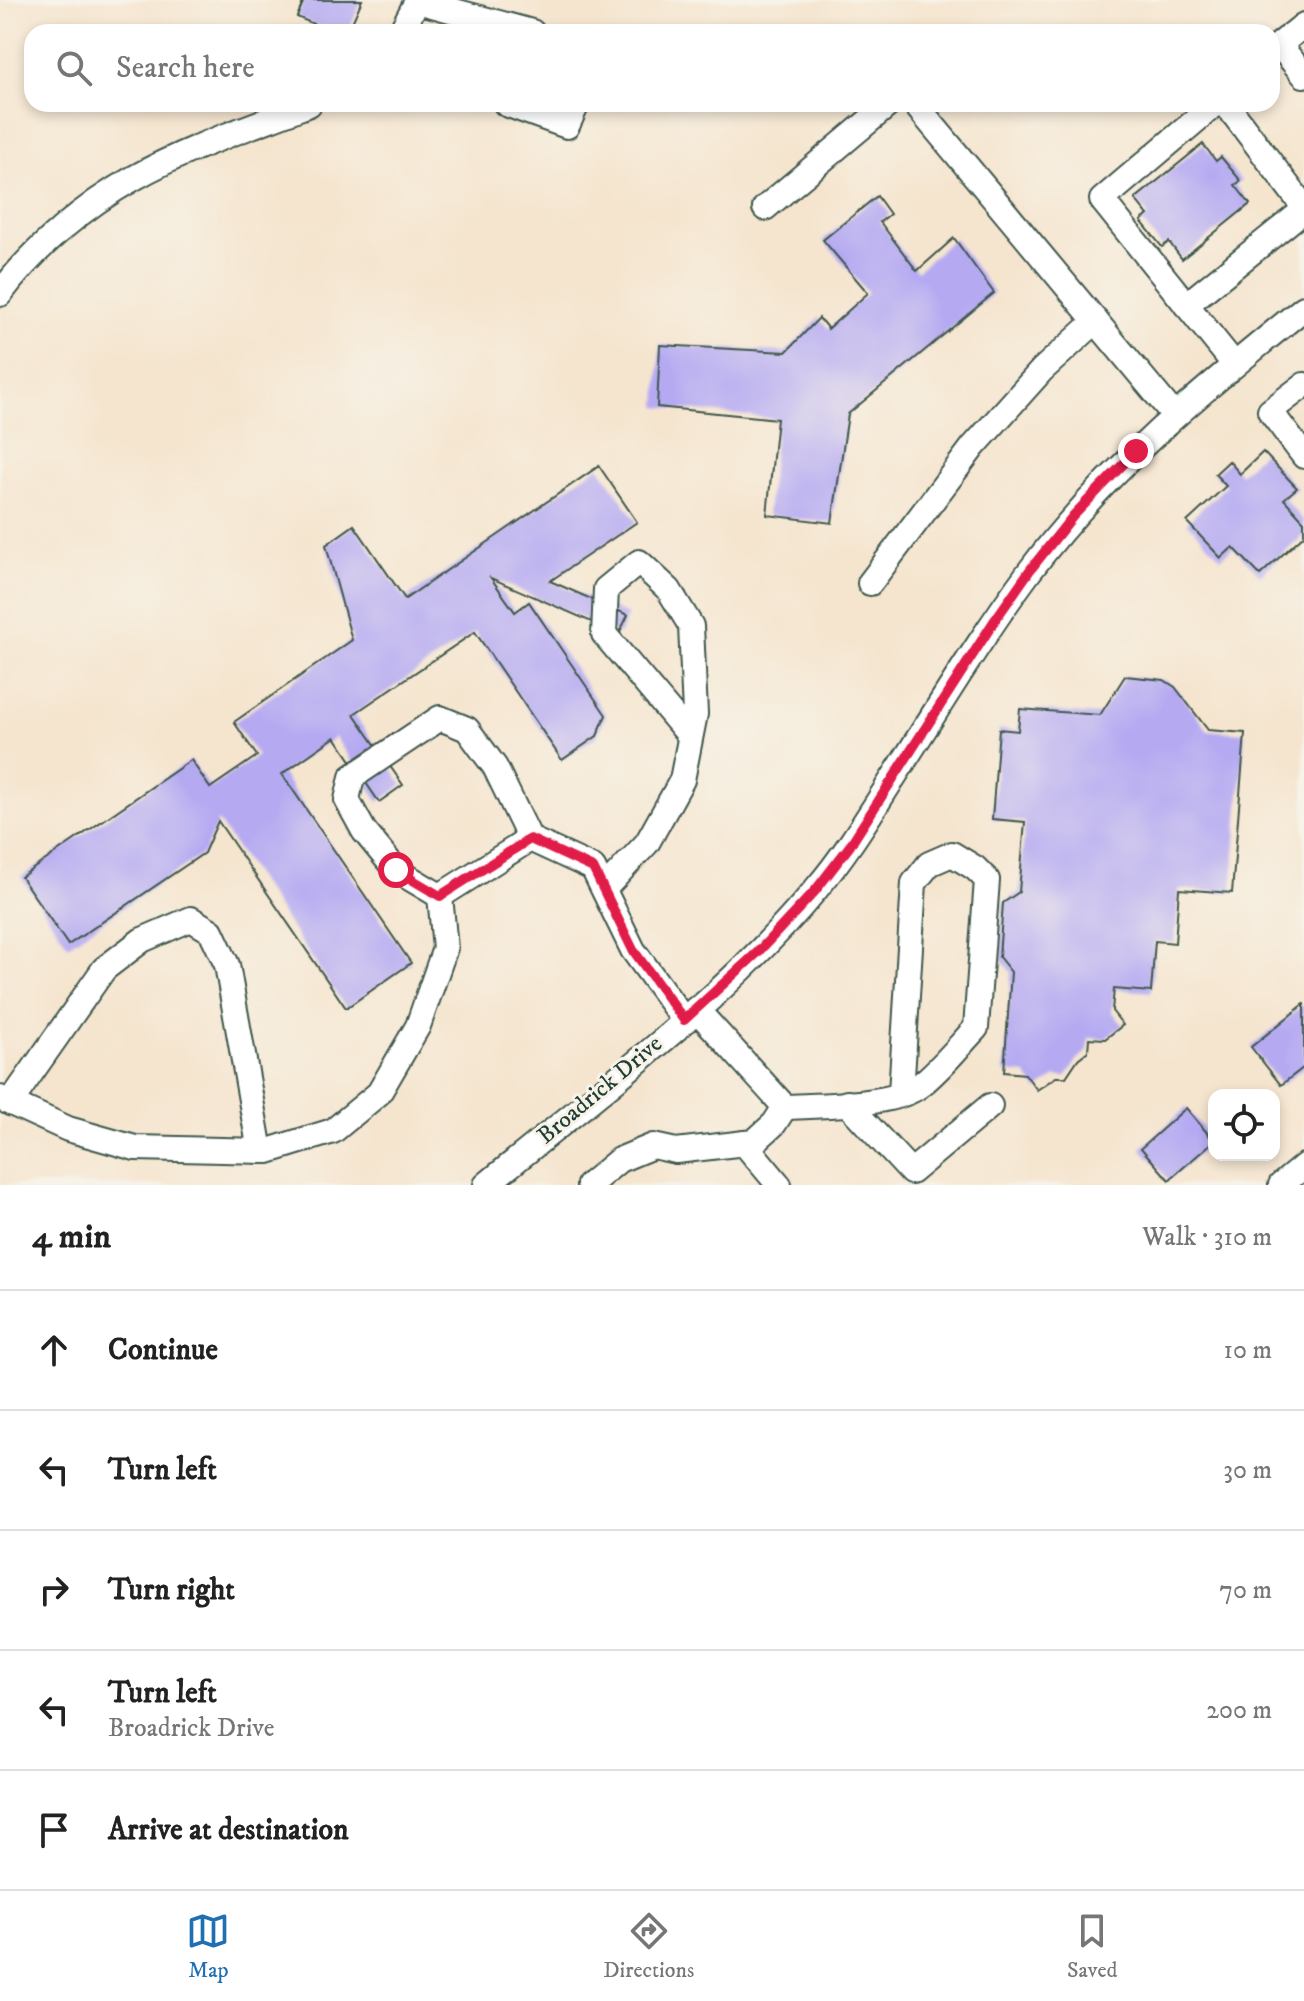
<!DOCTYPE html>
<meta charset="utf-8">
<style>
body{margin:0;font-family:"IM FELL DW Pica",serif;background:#f6f6f6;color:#222}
.controls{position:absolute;right:24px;bottom:24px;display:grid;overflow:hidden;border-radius:16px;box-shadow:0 4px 12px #0003}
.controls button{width:72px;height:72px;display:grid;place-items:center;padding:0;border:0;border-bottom:2px solid #e0e0e0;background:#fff;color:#222;font:40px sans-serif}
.stop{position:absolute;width:24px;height:24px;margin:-18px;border:6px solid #e11d48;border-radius:50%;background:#fff}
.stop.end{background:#e11d48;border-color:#fff;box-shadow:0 2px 8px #0008}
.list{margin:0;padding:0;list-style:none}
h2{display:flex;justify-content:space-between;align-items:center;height:104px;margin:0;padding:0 32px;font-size:34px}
h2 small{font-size:26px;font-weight:400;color:#767676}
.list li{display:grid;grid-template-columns:52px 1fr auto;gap:24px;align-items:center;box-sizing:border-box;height:120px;padding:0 32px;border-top:2px solid #e0e0e0}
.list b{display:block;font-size:30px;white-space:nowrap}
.list p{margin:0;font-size:26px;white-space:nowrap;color:#767676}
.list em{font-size:26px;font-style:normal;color:#767676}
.icon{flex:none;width:44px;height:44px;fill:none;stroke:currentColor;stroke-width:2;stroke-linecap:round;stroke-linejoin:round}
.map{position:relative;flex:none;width:1304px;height:1185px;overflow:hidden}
.search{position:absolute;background:#fff;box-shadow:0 4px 12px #0003;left:24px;right:24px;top:24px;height:88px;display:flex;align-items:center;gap:20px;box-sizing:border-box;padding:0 28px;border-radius:24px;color:#767676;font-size:30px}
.sheet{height:704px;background:#fff}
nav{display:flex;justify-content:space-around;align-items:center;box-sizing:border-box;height:112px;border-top:2px solid #e0e0e0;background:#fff;font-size:22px;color:#767676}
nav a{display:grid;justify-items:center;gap:4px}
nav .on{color:#1f6fb2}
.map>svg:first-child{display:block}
.building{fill:#b5aaf2}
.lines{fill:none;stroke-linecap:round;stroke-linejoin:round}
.minor-casing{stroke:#3f564b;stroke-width:28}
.minor{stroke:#fff;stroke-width:24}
.route{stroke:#e11d48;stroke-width:10}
.labels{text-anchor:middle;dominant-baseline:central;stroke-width:6;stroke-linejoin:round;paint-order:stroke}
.street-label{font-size:24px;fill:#1f3d34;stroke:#f7f3e8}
</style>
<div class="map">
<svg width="1304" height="1185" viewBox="0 0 1304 1185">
<rect width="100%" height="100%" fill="#f7f3e8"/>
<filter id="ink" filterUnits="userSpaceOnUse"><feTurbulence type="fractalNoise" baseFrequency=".0125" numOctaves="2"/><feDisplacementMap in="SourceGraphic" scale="16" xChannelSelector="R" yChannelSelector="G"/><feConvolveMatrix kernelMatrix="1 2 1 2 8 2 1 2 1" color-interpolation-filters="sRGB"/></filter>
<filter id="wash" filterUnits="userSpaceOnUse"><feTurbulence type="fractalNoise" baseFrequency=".006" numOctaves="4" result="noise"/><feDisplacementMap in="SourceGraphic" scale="32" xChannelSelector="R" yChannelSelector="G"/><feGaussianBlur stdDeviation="1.8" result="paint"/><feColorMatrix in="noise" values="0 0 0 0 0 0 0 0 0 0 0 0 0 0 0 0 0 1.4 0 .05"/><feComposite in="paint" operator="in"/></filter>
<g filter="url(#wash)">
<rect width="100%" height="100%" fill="#f5e5cf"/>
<g id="blocks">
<g class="building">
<path d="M 304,0 L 362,0 L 348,32 L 332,32 L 297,17 Z"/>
<path d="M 1203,144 L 1216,161 L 1221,157 L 1241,181 L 1235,185 L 1250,204 L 1182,259 L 1169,242 L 1162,247 L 1141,221 L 1148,215 L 1135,199 Z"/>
<path d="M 877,196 L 890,214 L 880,222 L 917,271 L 954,238 L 994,293 L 848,414 L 832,523 L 767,515 L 777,419 L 657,407 L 660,345 L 786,352 L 819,318 L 828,329 L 868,293 L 823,240 Z"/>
<path d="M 1263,452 L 1297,488 L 1284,499 L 1304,521 L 1304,535 L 1260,575 L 1233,547 L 1221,558 L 1187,522 L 1226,486 L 1215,474 L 1229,461 L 1240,474 Z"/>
<path d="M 599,466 L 637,522 L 550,581 L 628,615 L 619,634 L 491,578 L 515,612 L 529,602 L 606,715 L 597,736 L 562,760 L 475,632 L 354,714 L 403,785 L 379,802 L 335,737 L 282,774 L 411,963 L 346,1008 L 218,821 L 204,853 L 68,945 L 21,877 L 191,760 L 210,788 L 257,756 L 234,722 L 352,640 L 326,545 L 354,525 L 405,599 Z"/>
<path d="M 1125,676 L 1164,680 L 1175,687 L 1208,730 L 1245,733 L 1232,893 L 1179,889 L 1175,943 L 1155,941 L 1151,992 L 1114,989 L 1112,1011 L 1123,1025 L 1105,1039 L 1089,1038 L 1088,1051 L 1078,1059 L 1066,1077 L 1056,1077 L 1037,1090 L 1025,1074 L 1004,1072 L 1011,972 L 999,957 L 1003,903 L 1019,892 L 1025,822 L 992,819 L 999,729 L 1018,731 L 1020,709 L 1100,715 Z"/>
<path d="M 1304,1004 L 1304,1067 L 1281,1085 L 1251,1047 Z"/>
<path d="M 1186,1108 L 1214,1141 L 1169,1180 L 1141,1148 Z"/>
</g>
</g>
</g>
<g filter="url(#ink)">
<use href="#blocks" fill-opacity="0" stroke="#3f564b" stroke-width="2"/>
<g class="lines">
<defs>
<g id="minor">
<path d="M 1304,25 L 1279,45 L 1304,75"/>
<path d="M 401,32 L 417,1 L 532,32"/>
<path d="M 506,104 L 567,126 L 577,104"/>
<path d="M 915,104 L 1174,415"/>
<path d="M 1215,104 L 1102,200 L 1234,364"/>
<path d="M 1226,104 L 1304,207"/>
<path d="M 765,208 L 889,104"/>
<path d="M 0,294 C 34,248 84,206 134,178 C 189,147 251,127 309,104"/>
<path d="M 1186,305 L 1304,210"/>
<path d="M 1304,385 L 1270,411 L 1304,456"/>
<path d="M 870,583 L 973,447 L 1042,370 L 1096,321"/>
<path d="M 604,889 L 647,843 L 682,780 L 695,714 L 691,626 L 669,590 L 639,562 L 606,589 L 604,634 L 690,736"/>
<path d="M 440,896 L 396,870 L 364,831 L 347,800 L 352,777 L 440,718 L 467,729 L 495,767 L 530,839"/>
<path d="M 0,1098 L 68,1129 L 135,1148 L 268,1151 L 333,1131 L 379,1093 L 418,1026 L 445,948 L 440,896 L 530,839 L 593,868 L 633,950 L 684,1020"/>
<path d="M 10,1103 L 104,969 L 142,940 L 191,919 L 211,931 L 227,965 L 260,1151"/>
<path d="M 847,1103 L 911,1172 L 990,1106"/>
<path d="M 785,1107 C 819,1105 893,1106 919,1086 C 940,1070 958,1047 976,1028 L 987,880 L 975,868 L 952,854 L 929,864 L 914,883 L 901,1093"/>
<path d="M 744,1143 L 779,1185"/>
<path d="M 486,1185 C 599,1092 722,1002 816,889 C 846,854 870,814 895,775 C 939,707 981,637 1029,572 C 1106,469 1205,388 1304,308"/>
<path d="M 589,1185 L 619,1160 L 653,1146 L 676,1151 L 754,1142 L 774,1124 L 785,1107 L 696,1009"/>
<path d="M 1281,1185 L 1304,1166"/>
</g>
</defs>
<use href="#minor" class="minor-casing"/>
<use href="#minor" class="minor"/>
</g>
</g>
<g class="lines" filter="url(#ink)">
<path class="route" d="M 396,870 L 440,896 L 530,839 L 593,868 L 633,950 L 684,1020 L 757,953 L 815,891 L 849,847 L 995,620 L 1030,570 L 1073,516 L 1136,451"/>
</g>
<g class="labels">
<g class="street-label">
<text transform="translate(600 1090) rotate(-40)">Broadrick Drive</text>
</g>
</g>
</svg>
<div class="controls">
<button><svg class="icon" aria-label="locate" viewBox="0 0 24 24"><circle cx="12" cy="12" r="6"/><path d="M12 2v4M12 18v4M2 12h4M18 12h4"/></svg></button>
</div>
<div class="stop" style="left:396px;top:870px"></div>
<div class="stop end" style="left:1136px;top:451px"></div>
<div class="search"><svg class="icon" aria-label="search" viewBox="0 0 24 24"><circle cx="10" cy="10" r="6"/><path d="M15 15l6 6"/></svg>Search here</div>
</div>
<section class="sheet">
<h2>4 min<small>Walk · 310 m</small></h2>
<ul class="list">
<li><svg class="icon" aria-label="ahead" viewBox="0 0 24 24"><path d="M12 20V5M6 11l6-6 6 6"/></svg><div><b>Continue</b></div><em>10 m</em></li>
<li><svg class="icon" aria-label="left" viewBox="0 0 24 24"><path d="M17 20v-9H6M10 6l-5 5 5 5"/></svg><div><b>Turn left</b></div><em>30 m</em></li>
<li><svg class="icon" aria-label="right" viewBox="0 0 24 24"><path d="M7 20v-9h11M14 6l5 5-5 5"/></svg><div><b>Turn right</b></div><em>70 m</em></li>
<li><svg class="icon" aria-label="left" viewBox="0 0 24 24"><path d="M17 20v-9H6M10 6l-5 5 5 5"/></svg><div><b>Turn left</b><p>Broadrick Drive</p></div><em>200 m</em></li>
<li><svg class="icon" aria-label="arrive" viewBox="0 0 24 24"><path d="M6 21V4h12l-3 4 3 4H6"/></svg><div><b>Arrive at destination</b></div></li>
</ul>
</section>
<nav>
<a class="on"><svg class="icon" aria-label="map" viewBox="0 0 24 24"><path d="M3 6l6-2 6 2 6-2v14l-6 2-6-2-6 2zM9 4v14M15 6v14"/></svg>Map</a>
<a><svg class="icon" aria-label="directions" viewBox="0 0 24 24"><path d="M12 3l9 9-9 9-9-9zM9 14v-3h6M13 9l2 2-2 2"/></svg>Directions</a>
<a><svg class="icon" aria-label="saved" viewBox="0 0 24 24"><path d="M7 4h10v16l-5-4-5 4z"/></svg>Saved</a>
</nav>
